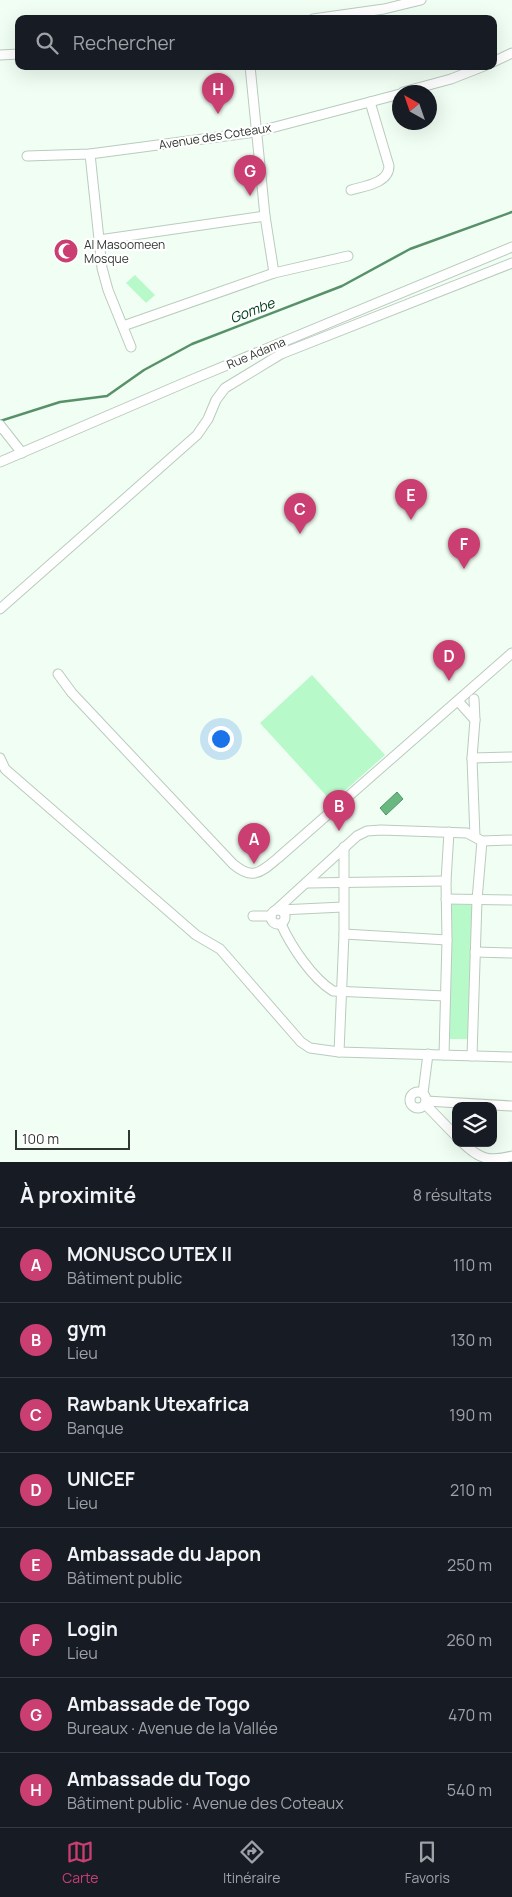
<!DOCTYPE html>
<html lang="fr">
<meta charset="utf-8">
<style>
body{margin:0;font-family:Manrope,sans-serif;background:#20242c;color:#f1f3f6}
.controls{position:absolute;right:15px;bottom:15px;display:grid;overflow:hidden;border-radius:10px;box-shadow:0 5px 20px #0002}
.controls button{width:45px;height:45px;display:grid;place-items:center;padding:0;border:0;border-bottom:1px solid #363941;background:#171b24;color:#f1f3f6;font:25px sans-serif}
.compass{position:absolute;left:392px;top:85px;width:45px;height:45px;border-radius:50%;background:#171b24;box-shadow:0 5px 20px #0002;rotate:320deg}
.scale{position:absolute;left:15px;bottom:12px;width:115px;box-sizing:border-box;padding-left:5px;border:2px solid #313732;border-top:0;font-size:14px;line-height:18px;white-space:nowrap;color:#313732;-webkit-text-stroke:4px #fff;paint-order:stroke}
.you{position:absolute;left:220px;top:738px;width:18px;height:18px;margin:-12px;border:4px solid #fff;border-radius:50%;background:#1a73e8;box-shadow:0 0 0 8px #1a73e833}
.badge{display:grid;place-items:center;width:32px;height:32px;border-radius:50%;background:#ca3e71;color:#fff;font-size:16px;font-weight:700}
.pin{position:absolute;translate:-50% -41px;filter:drop-shadow(0 1px 2px #0008)}
.pin::after{content:'';position:absolute;top:26px;width:18px;height:15px;background:inherit;clip-path:polygon(0 0,100% 0,50% 100%)}
.list{margin:0;padding:0;list-style:none}
h2{display:flex;justify-content:space-between;align-items:center;height:65px;margin:0;padding:0 20px;font-size:21px}
h2 small{font-size:16px;font-weight:400;color:#9ea1a6}
.list li{display:grid;grid-template-columns:32px 1fr auto;gap:15px;align-items:center;box-sizing:border-box;height:75px;padding:0 20px;border-top:1px solid #363941}
.list b{display:block;font-size:19px;white-space:nowrap}
.list p{margin:0;font-size:16px;white-space:nowrap;color:#9ea1a6}
.list em{font-size:16px;font-style:normal;color:#9ea1a6}
.icon{flex:none;width:28px;height:28px;fill:none;stroke:currentColor;stroke-width:2;stroke-linecap:round;stroke-linejoin:round}
.map{position:relative;flex:none;width:512px;height:1162px;overflow:hidden}
.search{position:absolute;background:#171b24;box-shadow:0 5px 20px #0002;left:15px;right:15px;top:15px;height:55px;display:flex;align-items:center;gap:12px;box-sizing:border-box;padding:0 18px;border-radius:10px;color:#9ea1a6;font-size:19px}
.sheet{height:665px;background:#171b24}
nav{display:flex;justify-content:space-around;align-items:center;box-sizing:border-box;height:70px;border-top:1px solid #363941;background:#171b24;font-size:14px;color:#9ea1a6}
nav a{display:grid;justify-items:center;gap:2px}
nav .on{color:#ca3e71}
.map>svg:first-child{display:block}
.grass{fill:#b8f9c9}
.water{fill:#68b880;stroke:#589169}
.lines{fill:none;stroke-linecap:round;stroke-linejoin:round}
.stream{stroke:#589169;stroke-width:2.5}
.minor-casing{stroke:#bacbbe;stroke-width:11}
.minor{stroke:#fff;stroke-width:9}
.labels{text-anchor:middle;dominant-baseline:central;stroke-width:4.5;stroke-linejoin:round;paint-order:stroke}
.street-label{font-size:12px;fill:#313732;stroke:#fff}
.poi-label{font-size:12px;fill:#313732;stroke:#fff;text-anchor:start}
.water-label{font-size:14px;font-style:italic;fill:#00421e;stroke:#fff}
</style>
<div class="map">
<svg width="512" height="1162" viewBox="0 0 512 1162">
<rect width="100%" height="100%" fill="#f0fef3"/>
<g class="grass">
<path d="M 135,275 L 155,295 L 146,303 L 126,283 Z"/>
<path d="M 312,675 L 385,755 L 332,802 L 260,723 Z"/>
<path d="M 451,904 L 474,905 L 470,1039 L 448,1039 Z"/>
</g>
<path class="water" d="M 397,792 L 403,799 L 386,815 L 380,808 Z"/>
<g class="lines">
<path class="stream" d="M 0,421 L 60,402 L 107,396 L 144,370 L 192,344 L 342,286 L 410,249 L 512,212"/>
<defs>
<g id="minor">
<path d="M 313,19 L 384,9 L 421,0"/>
<path d="M 0,55 L 19,54"/>
<path d="M 493,62 L 512,53"/>
<path d="M 250,66 L 265,216 L 274,273"/>
<path d="M 403,92 L 451,79 L 484,66"/>
<path d="M 90,154 L 102,268 L 108,290 L 131,347"/>
<path d="M 27,156 L 90,154 L 256,132 L 400,94"/>
<path d="M 351,190 C 365,186 389,183 389,166 L 370,102"/>
<path d="M 99,240 L 265,216"/>
<path d="M 123,326 L 274,273 L 348,256"/>
<path d="M 0,425 L 22,453"/>
<path d="M 0,462 L 191,380 L 512,247"/>
<path d="M 0,609 L 197,435 L 208,419 L 216,400 L 225,388 L 281,354 L 512,263"/>
<path d="M 58,674 L 72,693 L 233,864 C 253,881 261,872 278,858 L 512,653"/>
<path d="M 474,699 L 475,720"/>
<path d="M 458,701 L 475,720 L 472,758 L 475,837"/>
<path d="M 0,758 L 5,769 L 196,935 L 220,949 L 301,1042 L 310,1048 L 339,1052 L 512,1057"/>
<path d="M 472,758 L 512,757"/>
<path d="M 307,883 L 446,881"/>
<path d="M 446,899 L 512,900"/>
<circle cx="278" cy="917" r="7"/>
<path d="M 276,910 L 357,836 L 367,831 L 381,830 L 467,833 L 482,841 L 512,840"/>
<path d="M 280,910 L 343,907"/>
<path d="M 253,916 L 271,916"/>
<path d="M 281,924 C 291,946 312,978 333,991 L 445,996"/>
<path d="M 344,934 L 447,940"/>
<path d="M 475,952 L 512,953"/>
<path d="M 339,1052 L 344,934 L 344,847"/>
<path d="M 444,1055 L 447,940 L 446,881 L 449,832"/>
<path d="M 472,1056 L 477,900 L 482,841"/>
<circle cx="418" cy="1100" r="8"/>
<path d="M 423,1093 L 428,1054"/>
<path d="M 426,1101 L 512,1106"/>
<path d="M 425,1104 L 456,1136"/>
<path d="M 463,1143 C 479,1159 490,1162 512,1156"/>
</g>
</defs>
<use href="#minor" class="minor-casing"/>
<use href="#minor" class="minor"/>
</g>
<defs>
<symbol id="mosque-disc" viewBox="-11 -11 22 22"><circle r="9.5" fill="#ca3e71" stroke="#fff"/><path d="M3.5-4.9A6 6 0 1 0 3.5 4.9A5 5 0 1 1 3.5-4.9Z" fill="#fff"/></symbol>
</defs>
<g fill-rule="evenodd">
<use href="#mosque-disc" x="52" y="237" width="28" height="28"/>
</g>
<g class="labels">
<g class="street-label">
<text transform="translate(215 136) rotate(-9)">Avenue des Coteaux</text>
<text transform="translate(256 353) rotate(-23)">Rue Adama</text>
</g>
<g class="poi-label">
<text x="84" y="244">Al Masoomeen<tspan x="84" dy="14">Mosque</tspan></text>
</g>
<g class="water-label">
<text transform="translate(252 310) rotate(-21)">Gombe</text>
</g>
</g>
</svg>
<div class="controls">
<button><svg class="icon" aria-label="layers" viewBox="0 0 24 24"><path d="M12 4l9 5-9 5-9-5zM3 14l9 5 9-5"/></svg></button>
</div>
<svg class="compass" viewBox="-18 -18 36 36"><path d="M0-13l5 13h-10z" fill="#e53935"/><path d="M0 13l5-13h-10z" fill="#9ea1a6"/></svg>
<div class="scale">100 m</div>
<div class="you"></div>
<div class="pin badge" style="left:254px;top:864px">A</div>
<div class="pin badge" style="left:339px;top:831px">B</div>
<div class="pin badge" style="left:300px;top:534px">C</div>
<div class="pin badge" style="left:449px;top:681px">D</div>
<div class="pin badge" style="left:411px;top:520px">E</div>
<div class="pin badge" style="left:464px;top:569px">F</div>
<div class="pin badge" style="left:250px;top:196px">G</div>
<div class="pin badge" style="left:218px;top:114px">H</div>
<div class="search"><svg class="icon" aria-label="search" viewBox="0 0 24 24"><circle cx="10" cy="10" r="6"/><path d="M15 15l6 6"/></svg>Rechercher</div>
</div>
<section class="sheet">
<h2>À proximité<small>8 résultats</small></h2>
<ul class="list">
<li><span class="badge">A</span><div><b>MONUSCO UTEX II</b><p>Bâtiment public</p></div><em>110 m</em></li>
<li><span class="badge">B</span><div><b>gym</b><p>Lieu</p></div><em>130 m</em></li>
<li><span class="badge">C</span><div><b>Rawbank Utexafrica</b><p>Banque</p></div><em>190 m</em></li>
<li><span class="badge">D</span><div><b>UNICEF</b><p>Lieu</p></div><em>210 m</em></li>
<li><span class="badge">E</span><div><b>Ambassade du Japon</b><p>Bâtiment public</p></div><em>250 m</em></li>
<li><span class="badge">F</span><div><b>Login</b><p>Lieu</p></div><em>260 m</em></li>
<li><span class="badge">G</span><div><b>Ambassade de Togo</b><p>Bureaux · Avenue de la Vallée</p></div><em>470 m</em></li>
<li><span class="badge">H</span><div><b>Ambassade du Togo</b><p>Bâtiment public · Avenue des Coteaux</p></div><em>540 m</em></li>
</ul>
</section>
<nav>
<a class="on"><svg class="icon" aria-label="map" viewBox="0 0 24 24"><path d="M3 6l6-2 6 2 6-2v14l-6 2-6-2-6 2zM9 4v14M15 6v14"/></svg>Carte</a>
<a><svg class="icon" aria-label="directions" viewBox="0 0 24 24"><path d="M12 3l9 9-9 9-9-9zM9 14v-3h6M13 9l2 2-2 2"/></svg>Itinéraire</a>
<a><svg class="icon" aria-label="saved" viewBox="0 0 24 24"><path d="M7 4h10v16l-5-4-5 4z"/></svg>Favoris</a>
</nav>
